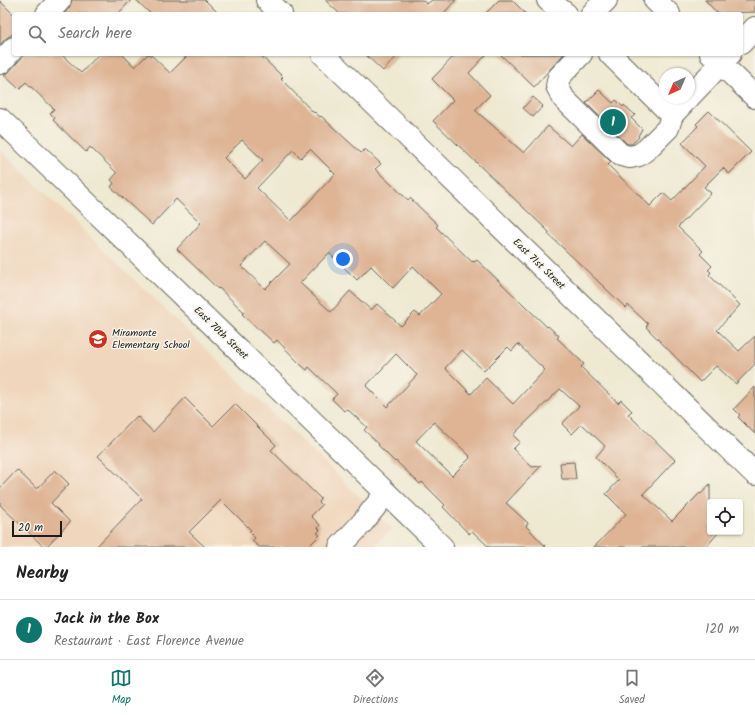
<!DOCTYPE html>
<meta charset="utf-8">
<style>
body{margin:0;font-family:Kalam,sans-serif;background:#f2f2f2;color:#222}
.controls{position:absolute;right:12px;bottom:12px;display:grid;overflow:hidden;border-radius:4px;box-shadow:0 1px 3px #0004}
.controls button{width:36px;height:36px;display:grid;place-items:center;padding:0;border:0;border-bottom:1px solid #e0e0e0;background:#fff;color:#222;font:20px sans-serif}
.compass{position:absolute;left:659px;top:68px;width:36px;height:36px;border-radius:50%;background:#fff;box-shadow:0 1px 3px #0004;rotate:224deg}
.scale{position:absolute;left:12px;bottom:10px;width:50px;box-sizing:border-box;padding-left:4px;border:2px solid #1c1c1c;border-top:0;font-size:11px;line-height:14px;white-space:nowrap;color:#1c1c1c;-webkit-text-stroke:3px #f7f3e8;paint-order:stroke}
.you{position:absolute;left:343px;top:259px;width:14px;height:14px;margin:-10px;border:3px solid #fff;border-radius:50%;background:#1a73e8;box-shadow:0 0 0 6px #1a73e833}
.badge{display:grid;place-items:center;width:26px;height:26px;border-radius:50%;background:#0f766e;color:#fff;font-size:13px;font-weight:700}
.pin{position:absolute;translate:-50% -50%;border:2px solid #fff;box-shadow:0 1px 4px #0006}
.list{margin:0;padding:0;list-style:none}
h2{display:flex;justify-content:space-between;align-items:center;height:52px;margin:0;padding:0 16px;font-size:17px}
h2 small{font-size:13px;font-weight:400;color:#767676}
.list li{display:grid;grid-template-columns:26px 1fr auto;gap:12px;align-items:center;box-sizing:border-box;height:60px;padding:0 16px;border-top:1px solid #e0e0e0}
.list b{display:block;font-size:15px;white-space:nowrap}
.list p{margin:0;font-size:13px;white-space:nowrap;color:#767676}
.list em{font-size:13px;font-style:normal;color:#767676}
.icon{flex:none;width:22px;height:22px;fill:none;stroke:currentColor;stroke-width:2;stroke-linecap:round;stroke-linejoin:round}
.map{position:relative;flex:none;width:755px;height:547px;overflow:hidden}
.search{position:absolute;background:#fff;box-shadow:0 1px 3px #0004;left:12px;right:12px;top:12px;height:44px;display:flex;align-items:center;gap:10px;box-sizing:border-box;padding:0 14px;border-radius:4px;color:#767676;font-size:15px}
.sheet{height:112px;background:#fff}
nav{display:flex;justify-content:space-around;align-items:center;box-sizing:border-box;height:56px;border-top:1px solid #e0e0e0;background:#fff;font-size:11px;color:#767676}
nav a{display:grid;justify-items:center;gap:2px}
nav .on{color:#0f766e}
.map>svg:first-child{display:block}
.built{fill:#f0d6bc}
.building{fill:#deb494;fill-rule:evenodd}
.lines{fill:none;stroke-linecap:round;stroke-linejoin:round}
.minor-casing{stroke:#66645b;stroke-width:24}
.major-casing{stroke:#66645b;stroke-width:24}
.minor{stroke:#fff;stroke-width:22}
.major{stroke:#fff;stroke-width:22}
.labels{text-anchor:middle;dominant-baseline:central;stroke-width:3;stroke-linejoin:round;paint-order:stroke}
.street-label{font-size:10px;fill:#1c1c1c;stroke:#f7f3e8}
.poi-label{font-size:10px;fill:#1c1c1c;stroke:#f7f3e8;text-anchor:start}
</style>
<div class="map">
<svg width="755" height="547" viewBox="0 0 755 547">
<rect width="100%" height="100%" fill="#f7f3e8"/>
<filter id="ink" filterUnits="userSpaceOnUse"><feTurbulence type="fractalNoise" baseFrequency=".025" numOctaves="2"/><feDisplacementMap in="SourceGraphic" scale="8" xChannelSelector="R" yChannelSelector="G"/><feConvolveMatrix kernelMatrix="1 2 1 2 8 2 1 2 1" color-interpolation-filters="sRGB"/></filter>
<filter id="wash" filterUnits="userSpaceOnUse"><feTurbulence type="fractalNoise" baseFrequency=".012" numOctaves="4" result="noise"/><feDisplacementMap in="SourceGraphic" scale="16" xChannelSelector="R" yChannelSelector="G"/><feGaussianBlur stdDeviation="0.9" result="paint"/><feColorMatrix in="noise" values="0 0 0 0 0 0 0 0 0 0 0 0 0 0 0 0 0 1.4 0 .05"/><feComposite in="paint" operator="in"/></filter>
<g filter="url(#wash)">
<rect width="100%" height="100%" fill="#efe9d1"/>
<path class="built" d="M 0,150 L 392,528 L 373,547 L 0,547 Z"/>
<g id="blocks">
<g class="building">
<path d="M 72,0 L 131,0 L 118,14 L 64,14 L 69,8 Z"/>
<path d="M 136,0 L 205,0 L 219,14 L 151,14 Z"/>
<path d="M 325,0 L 422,0 L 427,4 L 432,0 L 456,0 L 443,14 L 340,14 Z"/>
<path d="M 499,0 L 512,0 L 526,14 L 485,14 Z"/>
<path d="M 705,0 L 755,0 L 755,12 L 717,13 Z"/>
<path d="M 0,1 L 14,15 L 14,33 L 5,39 L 0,45 Z"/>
<path d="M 25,54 L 61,54 L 81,73 L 99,54 L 122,54 L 135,67 L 148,54 L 150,54 L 170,73 L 189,54 L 259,54 L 283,77 L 281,79 L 314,113 L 315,112 L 320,117 L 321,116 L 361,153 L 365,149 L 381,164 L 375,169 L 408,200 L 410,198 L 438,225 L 436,227 L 472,262 L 473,261 L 474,262 L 477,260 L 547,327 L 548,326 L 559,336 L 557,338 L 584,364 L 581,367 L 618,403 L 621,400 L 632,411 L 628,414 L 675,460 L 643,494 L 672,521 L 700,493 L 701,494 L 710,484 L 710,532 L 719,532 L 706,547 L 594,547 L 626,514 L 606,494 L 619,480 L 596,457 L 605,446 L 582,424 L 572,434 L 562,424 L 579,406 L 560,389 L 513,435 L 520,442 L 513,449 L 532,467 L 541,466 L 506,503 L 528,523 L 526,526 L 546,547 L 489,547 L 472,531 L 469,534 L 443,507 L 445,505 L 422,482 L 420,484 L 396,461 L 395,462 L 378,445 L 379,444 L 364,430 L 367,427 L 347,409 L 344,411 L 332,399 L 337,394 L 309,367 L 307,370 L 301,365 L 277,340 L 274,343 L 258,328 L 258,329 L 242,314 L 244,312 L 219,288 L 218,289 L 177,249 L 201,223 L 176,199 L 152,225 L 111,187 L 114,183 L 111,180 L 117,173 L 90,147 L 86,152 L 53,120 L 55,118 L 50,113 L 54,109 L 26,82 L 19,89 L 4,75 L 9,72 ZM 242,140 L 263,160 L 245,179 L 224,158 ZM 310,149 L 335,174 L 291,221 L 257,188 L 293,150 L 301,158 ZM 265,241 L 290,264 L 265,289 L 241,266 ZM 329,253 L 357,280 L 371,266 L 393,288 L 413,266 L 441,294 L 420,316 L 415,312 L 401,326 L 377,304 L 371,310 L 350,291 L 331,312 L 300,283 ZM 518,344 L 545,370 L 513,404 L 486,378 L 471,394 L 445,368 L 462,350 L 484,371 L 508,347 L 512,351 ZM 396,354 L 417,375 L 387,407 L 366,386 ZM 434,422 L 470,456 L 469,457 L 470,458 L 452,476 L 416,441 Z"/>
<path d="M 365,54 L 399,54 L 383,71 Z"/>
<path d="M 456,54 L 487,54 L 469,73 L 490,95 L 475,110 L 524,153 L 548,126 L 571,146 L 582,134 L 611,162 L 608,165 L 650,206 L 663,193 L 672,201 L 705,166 L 682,143 L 698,126 L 696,124 L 709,111 L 751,152 L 729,174 L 723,168 L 704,187 L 711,193 L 678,227 L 703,251 L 700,254 L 712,266 L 708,270 L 711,272 L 709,275 L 740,305 L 717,330 L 739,351 L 755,336 L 755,364 L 736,384 L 716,366 L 700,382 L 646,327 L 648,324 L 628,305 L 626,308 L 580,264 L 548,234 L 549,232 L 433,121 L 453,100 L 432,79 Z"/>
<path d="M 500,54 L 564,54 L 534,87 Z"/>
<path d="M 599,90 L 613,103 L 616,100 L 623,107 L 624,105 L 635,115 L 631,118 L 642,129 L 638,136 L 639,137 L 632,144 L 627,144 L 586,103 Z"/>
<path d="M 533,97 L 543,106 L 533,117 L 523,108 Z"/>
<path d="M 755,387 L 755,434 L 738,417 L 740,415 L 734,409 Z"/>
<path d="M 185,398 L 213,426 L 235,404 L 276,445 L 271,450 L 321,499 L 319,502 L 322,505 L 311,516 L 320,525 L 318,528 L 320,530 L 317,533 L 320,535 L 308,547 L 259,547 L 252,541 L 255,538 L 249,532 L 251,530 L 221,500 L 189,532 L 205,547 L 96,547 L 142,499 L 98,456 L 137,416 L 153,432 Z"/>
<path d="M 574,462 L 576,479 L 562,479 L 560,463 Z"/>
<path d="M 17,470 L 37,489 L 55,470 L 69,484 L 51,503 L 70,522 L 46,547 L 44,547 L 0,505 L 0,488 Z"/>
</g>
</g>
</g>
<g filter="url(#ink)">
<use href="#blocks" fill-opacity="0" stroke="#66645b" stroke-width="1"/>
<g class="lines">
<defs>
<g id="minor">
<path d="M 267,0 L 281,14"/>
<path d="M 548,0 L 566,14"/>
<path d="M 47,14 L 60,0"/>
<path d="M 592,14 L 606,0"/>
<path d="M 741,43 L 755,28"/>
<path d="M 323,54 L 755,474"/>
<path d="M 581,54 L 559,77 L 557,86 L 564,99 L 621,155 L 630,157 L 639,155 L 647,149 L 668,128 L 672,115"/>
<path d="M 610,54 L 672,115 L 688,98"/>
<path d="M 0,63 L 14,48"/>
<path d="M 689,97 L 730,54"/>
<path d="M 0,119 L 442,547"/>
<path d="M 340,547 L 363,522 L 386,493"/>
</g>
<g id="major">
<path d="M 655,0 L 669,14"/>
<path d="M 711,54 L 755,97"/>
</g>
</defs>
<use href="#minor" class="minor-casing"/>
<use href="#major" class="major-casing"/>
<use href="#minor" class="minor"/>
<use href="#major" class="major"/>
</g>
</g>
<defs>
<symbol id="school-disc" viewBox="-11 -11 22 22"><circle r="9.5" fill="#c8321e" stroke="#f7f3e8"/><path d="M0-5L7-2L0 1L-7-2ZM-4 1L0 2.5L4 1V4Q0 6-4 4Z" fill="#fff"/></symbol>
</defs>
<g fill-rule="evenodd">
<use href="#school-disc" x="87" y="328" width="22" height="22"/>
</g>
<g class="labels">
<g class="street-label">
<text transform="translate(539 264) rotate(44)">East 71st Street</text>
<text transform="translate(221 333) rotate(44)">East 70th Street</text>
</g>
<g class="poi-label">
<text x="112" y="333">Miramonte<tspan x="112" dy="12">Elementary School</tspan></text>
</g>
</g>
</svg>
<div class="controls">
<button><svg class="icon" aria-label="locate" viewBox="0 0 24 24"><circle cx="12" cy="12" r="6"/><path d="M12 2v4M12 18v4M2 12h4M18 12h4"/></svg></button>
</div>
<svg class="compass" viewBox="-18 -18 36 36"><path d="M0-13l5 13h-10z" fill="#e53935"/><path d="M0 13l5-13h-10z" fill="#767676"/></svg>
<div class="scale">20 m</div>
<div class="you"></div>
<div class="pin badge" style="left:613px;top:122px">1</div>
<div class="search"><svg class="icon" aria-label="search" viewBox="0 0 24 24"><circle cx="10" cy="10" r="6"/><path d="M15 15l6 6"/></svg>Search here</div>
</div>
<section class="sheet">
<h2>Nearby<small></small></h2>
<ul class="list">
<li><span class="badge">1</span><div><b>Jack in the Box</b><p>Restaurant · East Florence Avenue</p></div><em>120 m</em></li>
</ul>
</section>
<nav>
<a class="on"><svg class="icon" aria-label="map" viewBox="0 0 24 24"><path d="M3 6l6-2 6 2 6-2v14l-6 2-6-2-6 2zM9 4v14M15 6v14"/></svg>Map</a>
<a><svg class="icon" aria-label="directions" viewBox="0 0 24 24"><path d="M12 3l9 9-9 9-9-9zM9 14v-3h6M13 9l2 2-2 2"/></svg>Directions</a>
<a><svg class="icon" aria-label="saved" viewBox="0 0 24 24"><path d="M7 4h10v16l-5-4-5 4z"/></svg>Saved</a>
</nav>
